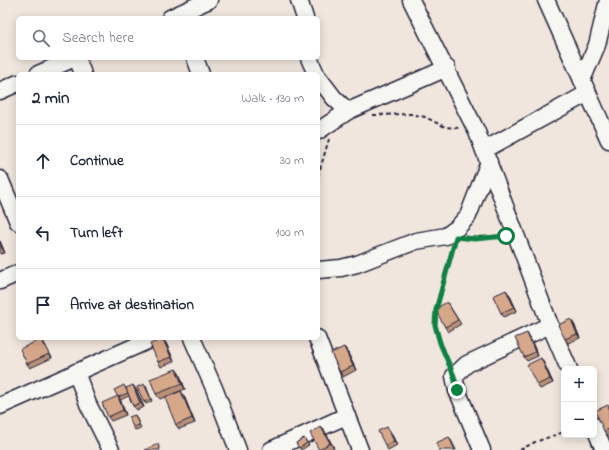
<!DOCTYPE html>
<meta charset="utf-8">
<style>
body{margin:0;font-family:"Indie Flower",sans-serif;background:#f2f2f3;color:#1f2937}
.controls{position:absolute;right:12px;bottom:12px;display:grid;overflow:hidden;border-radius:6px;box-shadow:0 2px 10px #0003}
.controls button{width:36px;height:36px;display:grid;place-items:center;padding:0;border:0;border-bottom:1px solid #e0e1e3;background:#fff;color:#1f2937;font:20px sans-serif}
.stop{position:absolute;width:12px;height:12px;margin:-9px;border:3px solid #0b8043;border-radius:50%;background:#fff}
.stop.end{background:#0b8043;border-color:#fff;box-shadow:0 1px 4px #0008}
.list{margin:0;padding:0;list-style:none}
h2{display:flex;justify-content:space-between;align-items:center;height:52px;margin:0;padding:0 16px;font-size:17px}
h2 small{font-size:13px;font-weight:400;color:#747a83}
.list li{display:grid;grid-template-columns:26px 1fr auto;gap:12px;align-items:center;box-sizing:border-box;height:72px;padding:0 16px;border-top:1px solid #e0e1e3}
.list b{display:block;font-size:15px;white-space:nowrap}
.list em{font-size:13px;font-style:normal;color:#747a83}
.icon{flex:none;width:22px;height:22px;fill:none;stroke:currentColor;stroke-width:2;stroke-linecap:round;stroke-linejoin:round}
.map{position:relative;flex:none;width:609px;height:450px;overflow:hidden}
.search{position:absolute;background:#fff;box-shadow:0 2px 10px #0003;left:16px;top:16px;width:304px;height:44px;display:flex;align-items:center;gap:10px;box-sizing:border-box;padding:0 14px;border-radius:6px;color:#747a83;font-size:15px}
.panel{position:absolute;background:#fff;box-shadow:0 2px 10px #0003;left:16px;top:72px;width:304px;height:268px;border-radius:6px}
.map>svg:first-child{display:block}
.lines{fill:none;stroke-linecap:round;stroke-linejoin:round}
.minor-casing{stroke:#22223b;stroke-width:19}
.path{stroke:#22223b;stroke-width:2;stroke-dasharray:4 3;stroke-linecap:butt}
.minor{stroke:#f6f6f2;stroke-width:16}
.wall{fill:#b99077;stroke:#22223b}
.shaded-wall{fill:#967561;stroke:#22223b}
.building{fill:#d7a78a;stroke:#22223b}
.route{stroke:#0b8043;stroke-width:5}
</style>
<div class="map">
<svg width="609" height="450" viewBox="0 0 609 450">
<rect width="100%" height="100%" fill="#f0e6dd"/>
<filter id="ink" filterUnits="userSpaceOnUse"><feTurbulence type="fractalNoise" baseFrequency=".025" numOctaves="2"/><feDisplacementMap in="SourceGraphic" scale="8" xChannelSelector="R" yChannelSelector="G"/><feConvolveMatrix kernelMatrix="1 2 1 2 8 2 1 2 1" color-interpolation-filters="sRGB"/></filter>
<g filter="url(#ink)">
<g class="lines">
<defs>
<g id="minor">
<path d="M 299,0 L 305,18"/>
<path d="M 411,0 L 477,132 L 550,325 L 569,369"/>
<path d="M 546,0 L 609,140"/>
<path d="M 170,18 L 209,0"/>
<path d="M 77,58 L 83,74"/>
<path d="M 195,58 L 201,74"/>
<path d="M 309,58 L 316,74"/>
<path d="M 38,74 L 75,58"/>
<path d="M 318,77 L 334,98 L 348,111"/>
<path d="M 582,80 L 597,45 L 608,0"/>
<path d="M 0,91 L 18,83"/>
<path d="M 318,131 L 348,111 L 447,68"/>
<path d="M 484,150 L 588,93"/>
<path d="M 0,179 L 18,222"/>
<path d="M 318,270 L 341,268 L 357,264 L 416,241 L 446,236 L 457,228 L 468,216 L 489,162"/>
<path d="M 0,281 L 18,273"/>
<path d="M 192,338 L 214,388 L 238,450"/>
<path d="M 317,338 L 360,450"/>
<path d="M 76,372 L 88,404 L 111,450"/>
<path d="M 0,406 L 154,338"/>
<path d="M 594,426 L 604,450"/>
<path d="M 271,450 L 346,416"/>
<path d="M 482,450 L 457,390 L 454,376 L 467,364 L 550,325"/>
</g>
</defs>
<use href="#minor" class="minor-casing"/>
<g class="path">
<path d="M 373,115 L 411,114 L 425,117 L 445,127 L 460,128"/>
<path d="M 318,176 L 329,139"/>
<path d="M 465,238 L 502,236"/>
<path d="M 449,364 C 444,352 438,339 436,326 C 433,310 448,265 453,247"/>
<path d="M 520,450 L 535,442 L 564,432"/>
</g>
<use href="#minor" class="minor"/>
</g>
<g class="wall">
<path d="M 0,241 L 5,253 L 0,254 Z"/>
<path d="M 509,294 L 517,311 L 504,317 L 501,313 Z"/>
<path d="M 447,302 L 461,324 L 448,332 L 445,327 Z"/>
<path d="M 574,324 L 580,338 L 568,343 L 565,339 Z"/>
<path d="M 530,338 L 538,356 L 527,361 L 524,357 Z"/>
<path d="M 41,339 L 44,343 L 52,358 L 30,368 L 27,364 Z"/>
<path d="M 166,343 L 174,361 L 161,367 L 158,362 Z"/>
<path d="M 344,347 L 347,351 L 356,370 L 343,377 L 340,372 Z"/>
<path d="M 544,363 L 553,383 L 540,389 L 537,385 Z"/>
<path d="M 179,373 L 185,389 L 160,399 L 156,394 Z"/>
<path d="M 146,386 L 152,401 L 146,404 L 144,402 Z"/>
<path d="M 126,388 L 136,389 L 144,407 L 137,410 L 133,406 L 129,396 L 120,400 L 126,415 L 111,421 L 108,417 L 117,397 Z"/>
<path d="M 181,391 L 184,396 L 195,423 L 179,429 L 176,425 Z"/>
<path d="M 609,406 L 609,435 L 607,436 L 604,431 Z"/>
<path d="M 135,415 L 136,417 L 141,428 L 135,430 L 133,427 Z"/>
<path d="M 321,427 L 334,448 L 329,450 L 319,450 Z"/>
<path d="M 387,427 L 390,431 L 397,445 L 388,450 L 385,445 Z"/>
<path d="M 304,438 L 309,445 L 301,450 L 296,443 Z"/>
</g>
<g class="shaded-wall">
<path d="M 0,241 L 5,253 L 2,248 L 0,244 Z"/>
<path d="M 506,290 L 509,294 L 517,311 L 514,307 Z"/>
<path d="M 571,319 L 574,324 L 580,338 L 577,334 Z"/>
<path d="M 527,333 L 530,338 L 538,356 L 535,352 Z"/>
<path d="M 41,339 L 44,343 L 52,358 L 49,354 Z"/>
<path d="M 163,339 L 166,343 L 174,361 L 171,357 Z"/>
<path d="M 344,347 L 347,351 L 356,370 L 353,366 Z"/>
<path d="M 541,358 L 544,363 L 553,383 L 550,379 Z"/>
<path d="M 176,369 L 179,373 L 185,389 L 182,384 Z"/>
<path d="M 133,385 L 136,389 L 144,407 L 140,403 Z"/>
<path d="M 181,391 L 184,396 L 195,423 L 192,418 Z"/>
<path d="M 118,396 L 121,401 L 126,415 L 123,410 Z"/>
<path d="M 321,427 L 325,431 L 334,448 L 330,443 Z"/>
<path d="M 387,427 L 390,431 L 397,445 L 394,441 Z"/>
<path d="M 449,437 L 452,442 L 456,450 L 455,450 Z"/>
</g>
<g class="building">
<path d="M 506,290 L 514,307 L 501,313 L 493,296 Z"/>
<path d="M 447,302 L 458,320 L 445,327 L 435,309 Z"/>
<path d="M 571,319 L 577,334 L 565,339 L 558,325 Z"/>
<path d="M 527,333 L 535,352 L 524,357 L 515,338 Z"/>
<path d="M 41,339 L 49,354 L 27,364 L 20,349 Z"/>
<path d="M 163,339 L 171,357 L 158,362 L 150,344 Z"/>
<path d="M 344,347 L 353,366 L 340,372 L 331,353 Z"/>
<path d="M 541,358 L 550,379 L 537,385 L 527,365 Z"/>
<path d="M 176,369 L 182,384 L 156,394 L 150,379 Z"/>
<path d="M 144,384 L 151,399 L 144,402 L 137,387 Z"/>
<path d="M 124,385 L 128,393 L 118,397 L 114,390 Z"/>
<path d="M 133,385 L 140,403 L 133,406 L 126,388 Z"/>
<path d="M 181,391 L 192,418 L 176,425 L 165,398 Z"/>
<path d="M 118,396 L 123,410 L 108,417 L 102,403 Z"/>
<path d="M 608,405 L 609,407 L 609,429 L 604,431 L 595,411 Z"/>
<path d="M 135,415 L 139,425 L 133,427 L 129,417 Z"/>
<path d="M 321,427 L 330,443 L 319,450 L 310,433 Z"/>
<path d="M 387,427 L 394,441 L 385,445 L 378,431 Z"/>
<path d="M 449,437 L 455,450 L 439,450 L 436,443 Z"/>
<path d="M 304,438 L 307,443 L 299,448 L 296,443 Z"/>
<path d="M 158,444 L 160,450 L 144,450 Z"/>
</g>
</g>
<g class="lines" filter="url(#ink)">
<path class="route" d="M 457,390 L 454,376 L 440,343 L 435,325 L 436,310 L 456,237 L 475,239 L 506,236"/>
</g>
</svg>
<div class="controls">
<button>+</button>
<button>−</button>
</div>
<div class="stop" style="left:506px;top:236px"></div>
<div class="stop end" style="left:457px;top:390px"></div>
<div class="search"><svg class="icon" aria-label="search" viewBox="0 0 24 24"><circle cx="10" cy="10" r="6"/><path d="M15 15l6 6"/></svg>Search here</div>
<section class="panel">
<h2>2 min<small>Walk · 130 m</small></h2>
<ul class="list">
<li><svg class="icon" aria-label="ahead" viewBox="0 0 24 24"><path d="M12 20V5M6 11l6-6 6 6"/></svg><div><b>Continue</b></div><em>30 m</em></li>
<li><svg class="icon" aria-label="left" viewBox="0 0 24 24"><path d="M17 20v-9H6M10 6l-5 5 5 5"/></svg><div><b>Turn left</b></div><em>100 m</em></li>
<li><svg class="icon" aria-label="arrive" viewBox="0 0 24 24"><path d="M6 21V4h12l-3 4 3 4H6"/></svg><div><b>Arrive at destination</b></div></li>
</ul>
</section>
</div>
